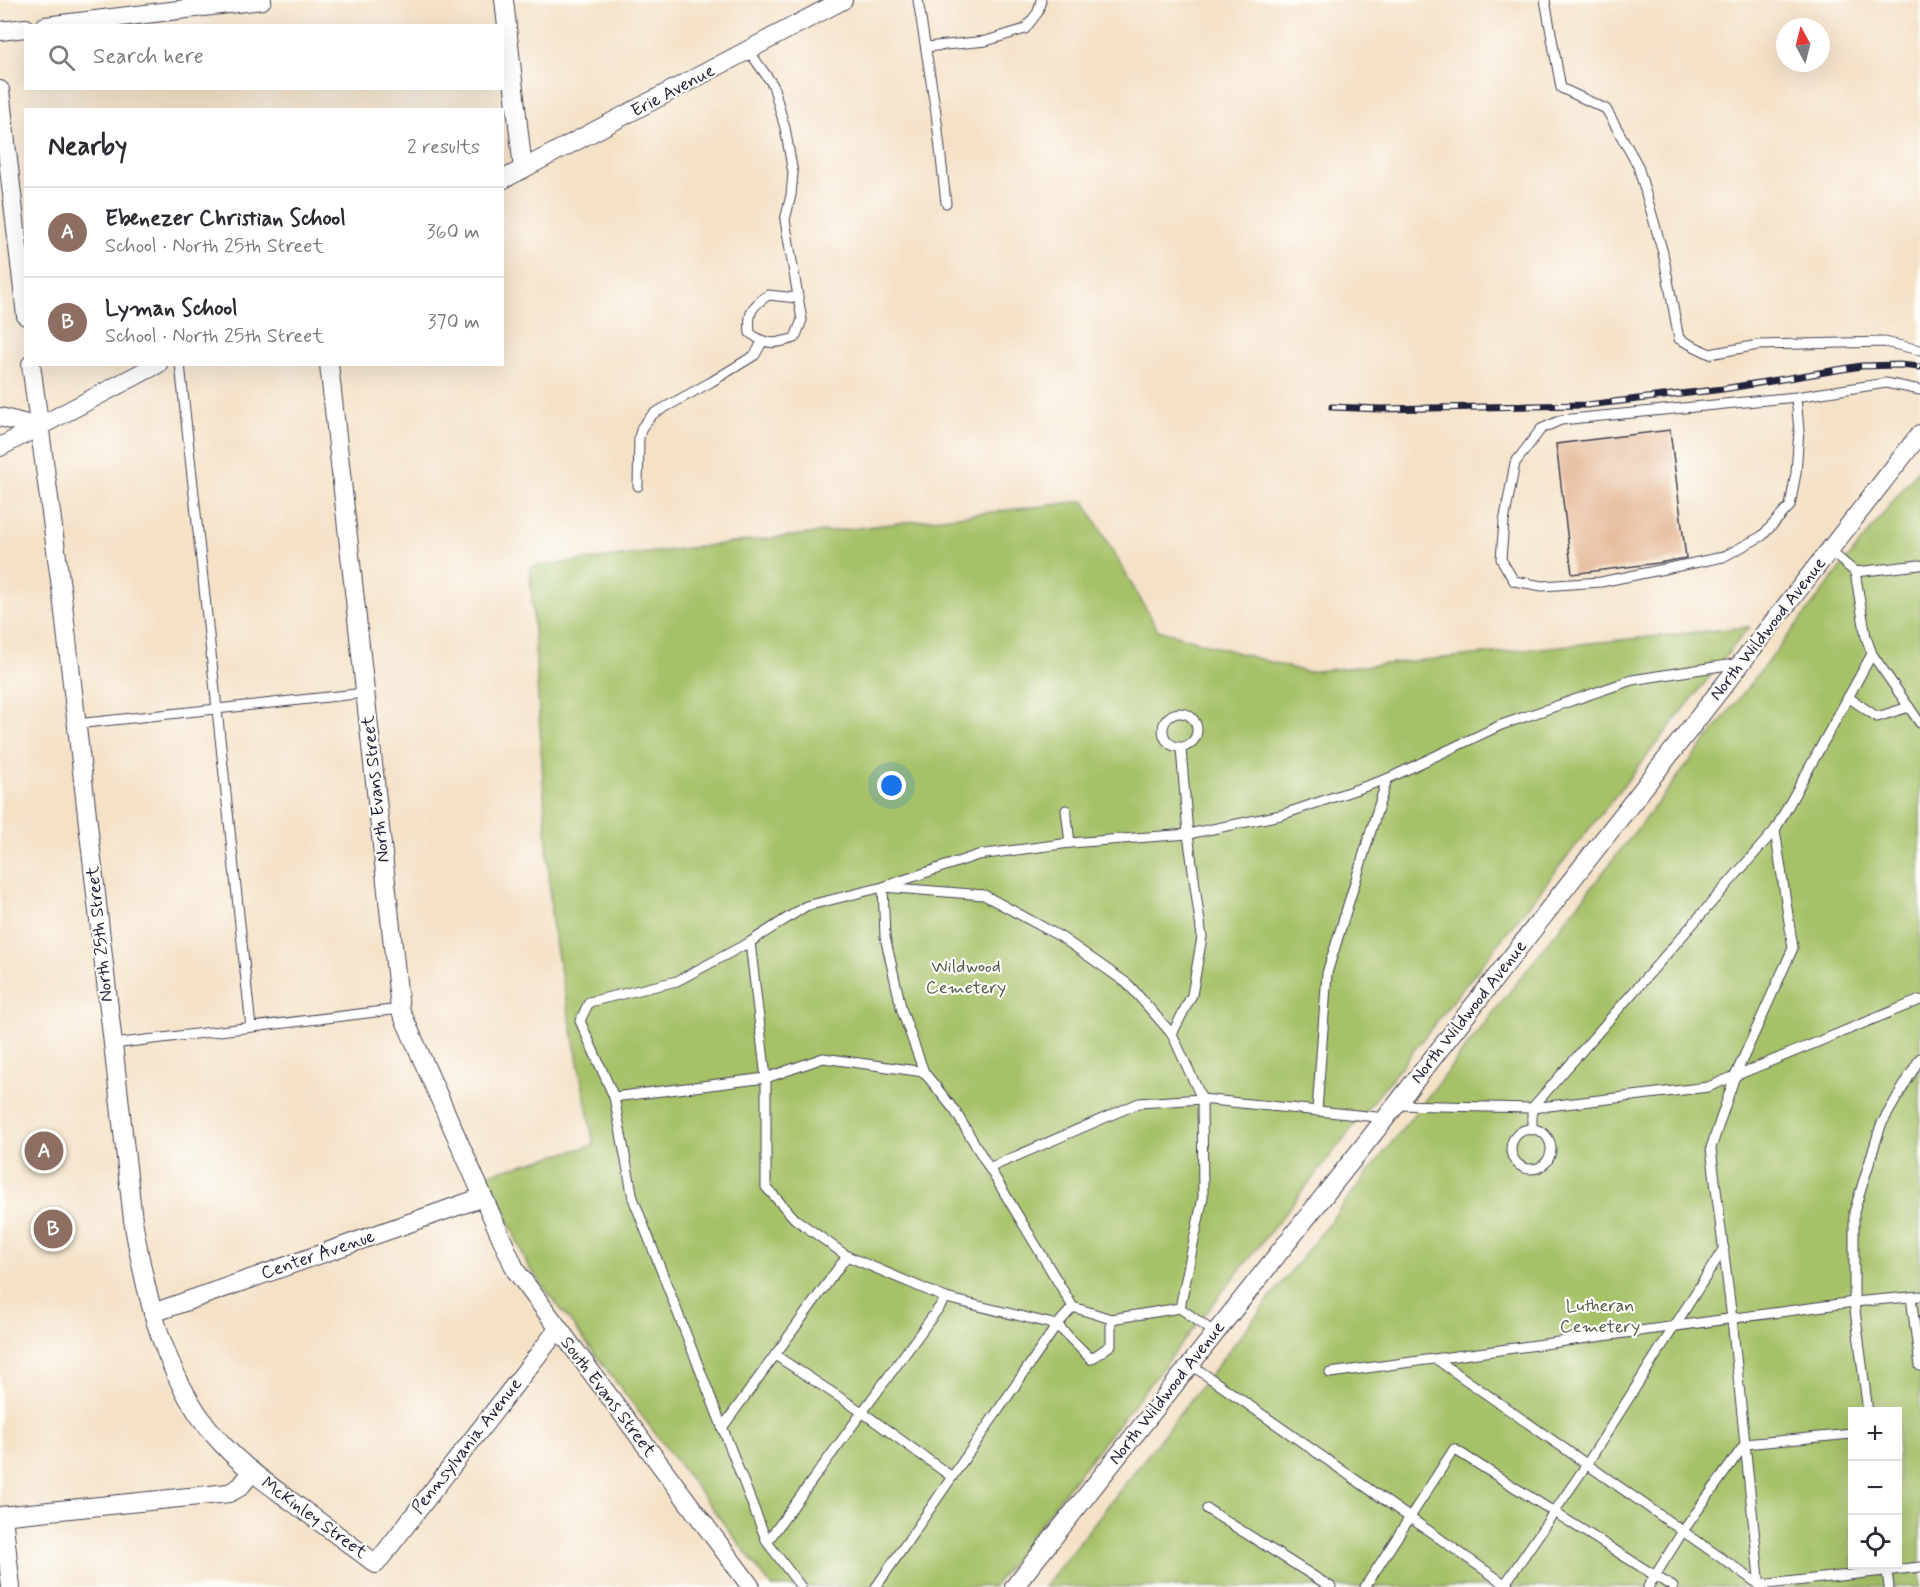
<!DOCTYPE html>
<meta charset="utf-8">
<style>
body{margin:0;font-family:Mynerve,sans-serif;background:#f7f7f7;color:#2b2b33}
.controls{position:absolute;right:18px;bottom:18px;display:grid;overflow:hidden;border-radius:0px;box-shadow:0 6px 24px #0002}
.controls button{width:54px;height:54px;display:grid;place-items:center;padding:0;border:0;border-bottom:2px solid #e1e1e2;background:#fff;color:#2b2b33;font:30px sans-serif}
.compass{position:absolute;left:1776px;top:18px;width:54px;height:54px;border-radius:50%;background:#fff;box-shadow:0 6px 24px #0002;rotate:353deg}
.you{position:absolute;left:892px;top:786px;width:21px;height:21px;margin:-15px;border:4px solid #fff;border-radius:50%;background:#1a73e8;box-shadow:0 0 0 9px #1a73e833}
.badge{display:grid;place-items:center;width:39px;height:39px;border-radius:50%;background:#c8321e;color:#fff;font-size:20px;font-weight:700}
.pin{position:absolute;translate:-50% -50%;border:3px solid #fff;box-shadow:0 2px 6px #0006}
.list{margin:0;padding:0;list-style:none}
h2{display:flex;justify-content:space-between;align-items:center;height:78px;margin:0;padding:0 24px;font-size:26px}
h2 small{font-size:20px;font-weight:400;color:#7c7c81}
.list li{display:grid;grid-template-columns:39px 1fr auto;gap:18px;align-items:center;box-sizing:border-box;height:90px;padding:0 24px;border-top:2px solid #e1e1e2}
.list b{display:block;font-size:22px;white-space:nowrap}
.list p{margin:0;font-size:20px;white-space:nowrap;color:#7c7c81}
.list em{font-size:20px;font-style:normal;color:#7c7c81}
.icon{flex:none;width:33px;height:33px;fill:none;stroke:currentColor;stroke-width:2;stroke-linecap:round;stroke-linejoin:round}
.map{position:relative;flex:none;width:1920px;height:1587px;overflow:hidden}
.search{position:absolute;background:#fff;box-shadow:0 6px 24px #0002;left:24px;top:24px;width:480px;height:66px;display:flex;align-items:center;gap:15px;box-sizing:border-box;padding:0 21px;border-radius:0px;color:#7c7c81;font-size:22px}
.panel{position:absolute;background:#fff;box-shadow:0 6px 24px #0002;left:24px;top:108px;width:480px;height:258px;border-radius:0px}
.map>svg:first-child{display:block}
.green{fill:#a6c168;stroke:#647252;stroke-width:1.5;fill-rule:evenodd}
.building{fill:#e4b390}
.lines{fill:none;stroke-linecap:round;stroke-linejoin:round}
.service-casing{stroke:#423f50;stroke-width:11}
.minor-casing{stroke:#423f50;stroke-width:20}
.service{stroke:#fff;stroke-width:9}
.minor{stroke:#fff;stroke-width:18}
.rail-casing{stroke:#22223b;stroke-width:7}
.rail{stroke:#fdfcf7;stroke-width:4.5;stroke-dasharray:14;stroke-linecap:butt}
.labels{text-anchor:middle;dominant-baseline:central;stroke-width:4.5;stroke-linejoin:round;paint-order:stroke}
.street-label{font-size:18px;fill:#22223b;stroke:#fdfcf7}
.park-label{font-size:18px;fill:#505a4b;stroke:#fdfcf7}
</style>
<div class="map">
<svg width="1920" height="1587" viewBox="0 0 1920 1587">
<rect width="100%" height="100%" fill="#fdfcf7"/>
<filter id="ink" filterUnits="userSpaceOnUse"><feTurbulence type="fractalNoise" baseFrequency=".0167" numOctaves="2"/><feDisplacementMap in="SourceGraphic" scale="12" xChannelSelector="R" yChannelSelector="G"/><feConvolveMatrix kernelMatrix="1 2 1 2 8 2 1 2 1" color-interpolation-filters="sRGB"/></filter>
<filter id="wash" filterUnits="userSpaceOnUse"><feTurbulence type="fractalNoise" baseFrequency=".008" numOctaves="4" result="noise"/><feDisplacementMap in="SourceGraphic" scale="24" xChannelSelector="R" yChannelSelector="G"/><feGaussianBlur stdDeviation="1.35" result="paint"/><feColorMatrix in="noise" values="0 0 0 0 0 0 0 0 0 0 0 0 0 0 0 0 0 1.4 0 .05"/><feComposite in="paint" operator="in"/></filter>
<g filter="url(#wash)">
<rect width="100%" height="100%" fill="#f4e2c8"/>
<g class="green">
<path d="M 1920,467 L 1920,1587 L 1044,1587 L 1092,1526 ZM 1852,1412 L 1898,1412 L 1898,1564 L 1852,1564 Z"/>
<path d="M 1084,501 L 1158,630 L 1306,672 L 1749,627 L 1068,1487 L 993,1587 L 772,1587 L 528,1266 L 488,1174 L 594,1145 L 552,926 L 530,567 Z"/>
</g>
<g id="blocks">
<path class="building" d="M 1670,430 L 1686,558 L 1658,563 L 1572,574 L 1556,444 Z"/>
</g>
</g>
<g filter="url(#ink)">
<use href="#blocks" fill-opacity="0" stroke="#423f50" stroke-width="1.5"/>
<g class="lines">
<defs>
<g id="service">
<path d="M 918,0 L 936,113 L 946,203"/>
<path d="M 1545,0 L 1561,88 L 1606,109 L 1638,166 L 1663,253 L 1679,339 L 1710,354 L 1758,345 L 1884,342 L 1920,350"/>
<path d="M 926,47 L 986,41 L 1025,29 L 1038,12 L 1041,0"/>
<path d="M 749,51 L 773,85 L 785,128 L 793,173 L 791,195 L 785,220 L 802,320 L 795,338 C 775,344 767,346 750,333 C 748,312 751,307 768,295 L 797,298"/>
<path d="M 180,364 L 251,1027"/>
<path d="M 1796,397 L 1799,431 L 1796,473 L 1790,506 L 1762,536 L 1723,557 L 1601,582 L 1542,586 L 1514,581 L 1501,559 L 1504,522 L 1515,463 L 1541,429 L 1561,420 L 1796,397 L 1886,383 L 1920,390"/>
<path d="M 638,486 L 639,437 L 642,427 L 653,414 L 711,382 L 755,355 L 762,342"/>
<path d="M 1829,550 L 1855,572 L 1920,565"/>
<path d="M 1855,572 L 1866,637 L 1872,654 L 1920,723"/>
<path d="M 1848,697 L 1877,717 L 1909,707"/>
<circle cx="1180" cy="730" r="17"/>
<path d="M 76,724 L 365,693"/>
<path d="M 1066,810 L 1070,843"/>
<path d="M 750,942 L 766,1078 L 766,1187 L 795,1219 L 847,1256 L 946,1298 L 1057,1325 L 1073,1307"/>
<path d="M 1172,1034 L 1192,995 L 1202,937 L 1188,834 L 1181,748"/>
<path d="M 113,1044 L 400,1009"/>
<path d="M 924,1072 L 902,1011 L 885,937 L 883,887 L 984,895 L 1061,937 L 1128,984 L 1172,1034 L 1202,1099 L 1203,1197 L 1180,1308 L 1215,1333"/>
<path d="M 614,1097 L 766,1078 L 823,1058 L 924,1072 L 955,1111 L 1073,1307 L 1111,1319 L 1111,1345 L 1091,1359 L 1057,1325 L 876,1587"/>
<path d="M 1396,1105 L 1532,1108 L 1708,1087 L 1920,1000"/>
<path d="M 1317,1111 L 1327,973 L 1387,779"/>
<circle cx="1531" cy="1149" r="20"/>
<path d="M 1532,1130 L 1532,1108 L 1775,830 L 1872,654"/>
<path d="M 989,1168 L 1139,1103 L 1202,1099 L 1386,1118"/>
<path d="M 1911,1297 L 1920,1366"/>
<path d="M 1111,1319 L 1180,1308"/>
<path d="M 775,1355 L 862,1412 L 952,1477"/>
<path d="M 1436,1359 L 1760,1585 L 1920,1567"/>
<path d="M 1190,1364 L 1509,1587"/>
<path d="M 1330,1373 L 1854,1302 L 1920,1296"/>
<path d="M 1868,1412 L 1854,1302 L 1854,1212 L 1881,1125 L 1920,1058"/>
<path d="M 722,1428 L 847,1256"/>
<path d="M 1207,1509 L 1331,1587"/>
<path d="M 767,1542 L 946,1298"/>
<path d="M 1886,1564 L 1889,1587"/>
<path d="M 1505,1584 L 1587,1464 L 1724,1248"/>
<path d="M 801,1587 L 767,1542 L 633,1198 L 614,1097 L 580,1021 L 589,1002 L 677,981 L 750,942 L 806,906 L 883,887 L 978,855 L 1070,843 L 1188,834 L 1281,815 L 1387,779 L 1501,725 L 1632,680 L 1740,663"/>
<path d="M 1365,1587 L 1454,1449 L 1673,1587"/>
<path d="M 1648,1587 L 1683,1531 L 1745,1444 L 1852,1434"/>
<path d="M 1760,1587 L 1732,1319 L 1711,1148 L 1735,1076 L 1793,948 L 1775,830"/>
</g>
<g id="minor">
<path d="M 504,0 L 523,169"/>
<path d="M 45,26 L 262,0"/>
<path d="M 0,31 L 26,28"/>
<path d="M 0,90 L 26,316"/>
<path d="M 502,180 L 843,0"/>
<path d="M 31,364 L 62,595 L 133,1220 C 146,1299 166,1386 224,1446 C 244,1467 268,1484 291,1501 C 320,1522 348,1543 376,1564 L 558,1329"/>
<path d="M 329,364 L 400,1009 L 516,1271 L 751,1587"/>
<path d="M 0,417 L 38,427"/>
<path d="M 0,447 L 158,364"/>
<path d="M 153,1313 L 483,1197"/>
<path d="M 0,1516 L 229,1493 L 240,1487 L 252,1472"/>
<path d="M 3,1516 L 11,1587"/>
<path d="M 1014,1587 L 1396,1105 L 1920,434"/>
</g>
</defs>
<use href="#service" class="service-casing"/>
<use href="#minor" class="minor-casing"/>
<use href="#service" class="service"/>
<use href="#minor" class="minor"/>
<defs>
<path id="rail" d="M 1332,407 L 1380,409 L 1587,405 L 1723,389 L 1861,366 L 1899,365 L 1920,367"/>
</defs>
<use href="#rail" class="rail-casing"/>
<use href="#rail" class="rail"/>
</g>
</g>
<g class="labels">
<g class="street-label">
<text transform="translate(673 91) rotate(-28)">Erie Avenue</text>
<text transform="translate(1768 629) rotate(-52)">North Wildwood Avenue</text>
<text transform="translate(376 789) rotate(-96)">North Evans Street</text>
<text transform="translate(100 934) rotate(-96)">North 25th Street</text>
<text transform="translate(1469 1012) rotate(-52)">North Wildwood Avenue</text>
<text transform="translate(318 1255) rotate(-19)">Center Avenue</text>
<text transform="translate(1167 1393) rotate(-52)">North Wildwood Avenue</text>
<text transform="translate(608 1397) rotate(53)">South Evans Street</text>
<text transform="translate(467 1446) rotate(-52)">Pennsylvania Avenue</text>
<text transform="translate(314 1518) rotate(36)">McKinley Street</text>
</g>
<g class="park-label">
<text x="966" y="967">Wildwood<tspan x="966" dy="21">Cemetery</tspan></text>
<text x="1600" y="1306">Lutheran<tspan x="1600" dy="21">Cemetery</tspan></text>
</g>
</g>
</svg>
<div class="controls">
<button>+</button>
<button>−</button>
<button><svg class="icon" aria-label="locate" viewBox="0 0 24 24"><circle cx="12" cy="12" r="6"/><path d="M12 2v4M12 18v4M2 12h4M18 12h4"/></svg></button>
</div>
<svg class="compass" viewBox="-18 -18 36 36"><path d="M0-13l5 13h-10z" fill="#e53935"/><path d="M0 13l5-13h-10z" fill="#7c7c81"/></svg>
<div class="you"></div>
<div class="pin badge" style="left:44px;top:1151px;background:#8d6e63">A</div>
<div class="pin badge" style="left:53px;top:1229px;background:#8d6e63">B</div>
<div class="search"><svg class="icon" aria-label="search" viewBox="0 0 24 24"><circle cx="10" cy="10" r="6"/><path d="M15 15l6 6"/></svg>Search here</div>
<section class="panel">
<h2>Nearby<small>2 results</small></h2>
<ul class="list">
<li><span class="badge" style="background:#8d6e63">A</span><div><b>Ebenezer Christian School</b><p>School · North 25th Street</p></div><em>360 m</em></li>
<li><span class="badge" style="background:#8d6e63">B</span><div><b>Lyman School</b><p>School · North 25th Street</p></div><em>370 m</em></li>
</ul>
</section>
</div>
